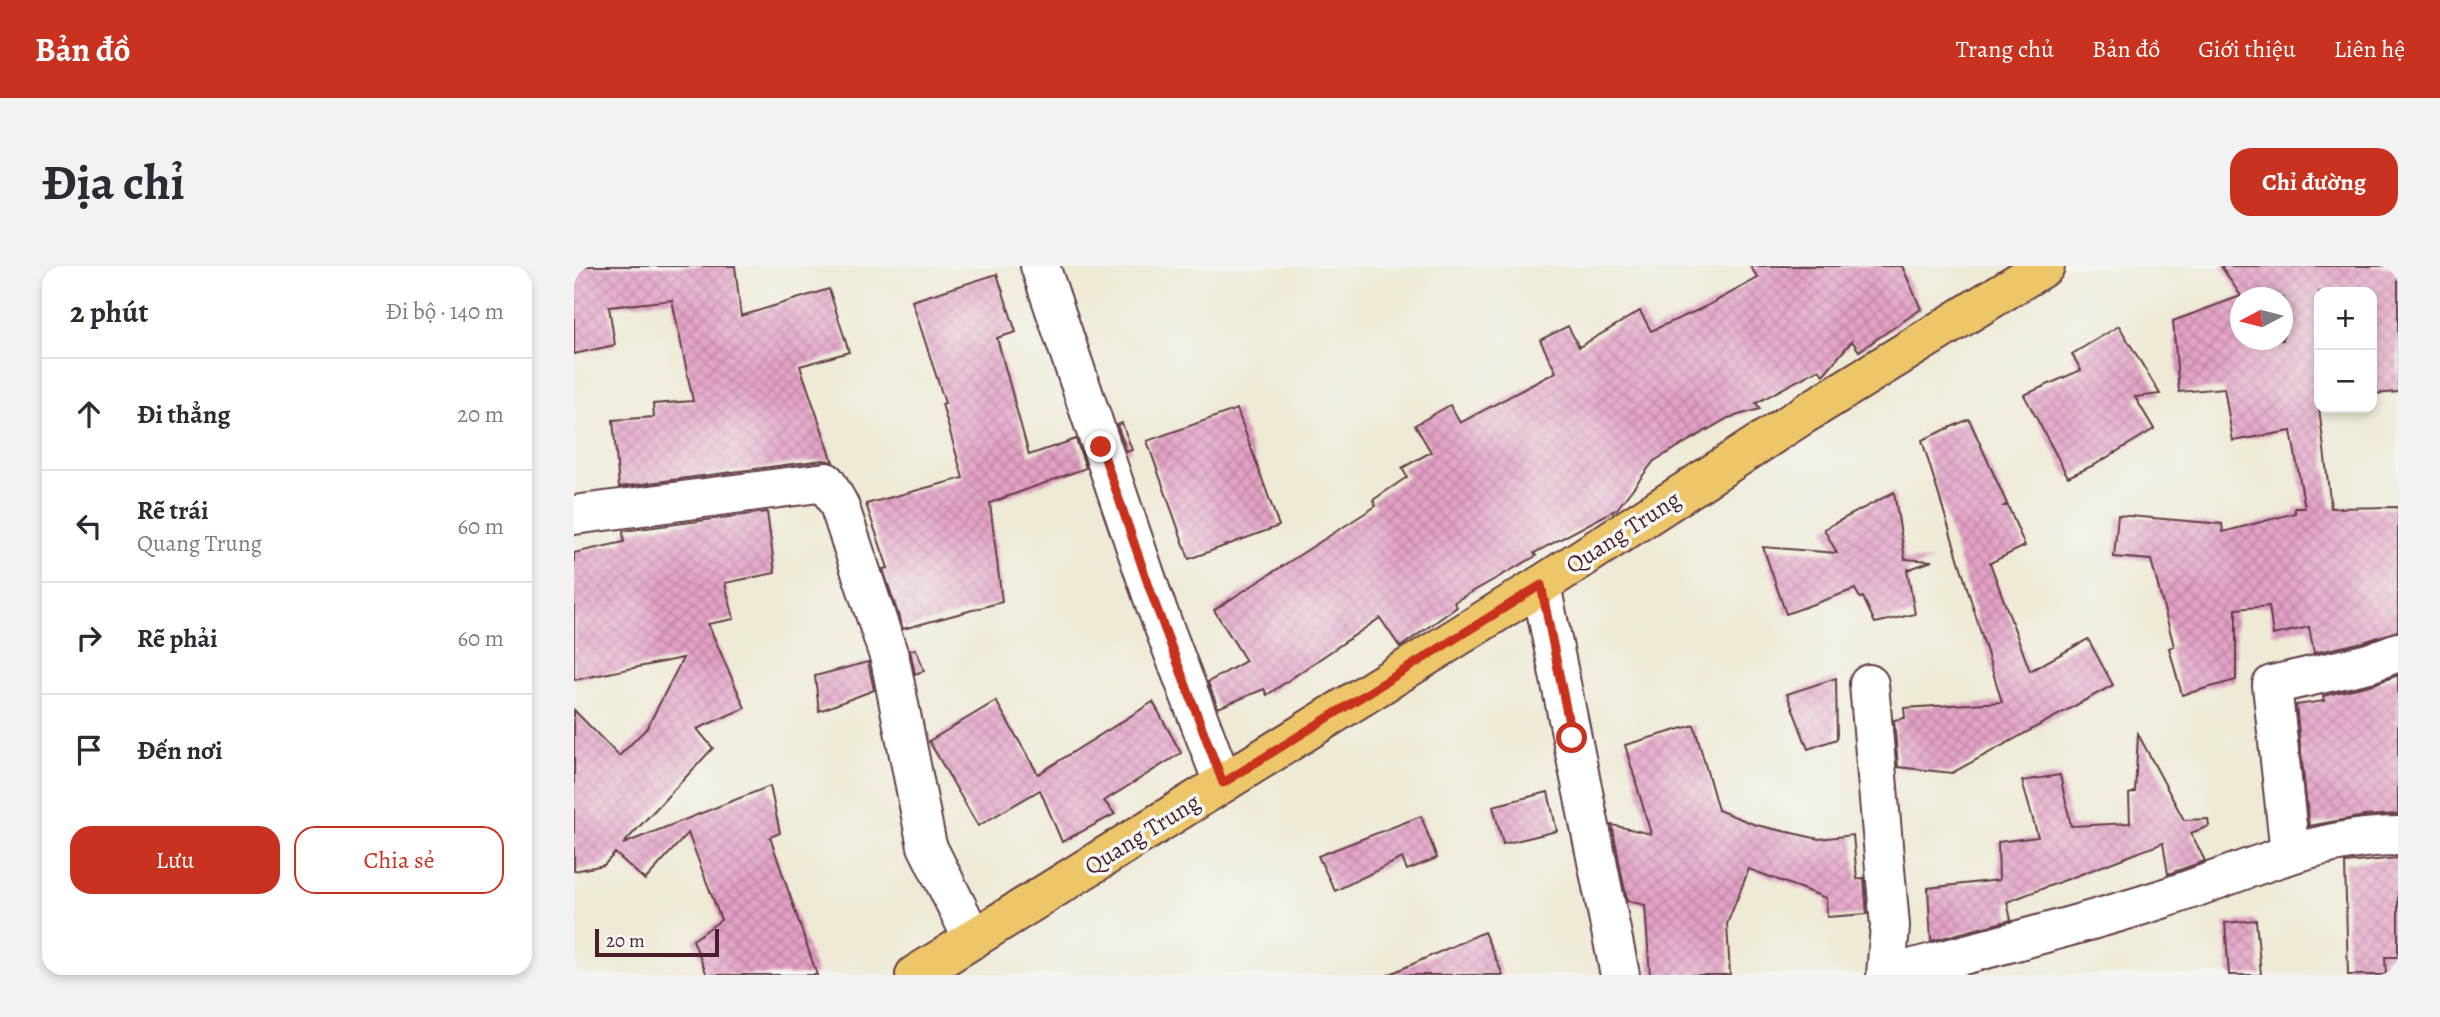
<!DOCTYPE html>
<html lang="vi">
<meta charset="utf-8">
<style>
body{margin:0;font-family:Alegreya,serif;background:#f2f2f3;color:#2b2b33}
.controls{position:absolute;right:21px;top:21px;display:grid;overflow:hidden;border-radius:14px;box-shadow:0 4px 10px #0003}
.controls button{width:63px;height:63px;display:grid;place-items:center;padding:0;border:0;border-bottom:2px solid #e1e1e2;background:#fff;color:#2b2b33;font:35px sans-serif}
.compass{position:absolute;left:1656px;top:21px;width:63px;height:63px;border-radius:50%;background:#fff;box-shadow:0 4px 10px #0003;rotate:263deg}
.scale{position:absolute;left:21px;bottom:18px;width:124px;box-sizing:border-box;padding-left:7px;border:4px solid #4a1f2b;border-top:0;font-size:19px;line-height:24px;white-space:nowrap;color:#4a1f2b;-webkit-text-stroke:5px #f6f6f2;paint-order:stroke}
.stop{position:absolute;width:21px;height:21px;margin:-16px;border:5px solid #c8321e;border-radius:50%;background:#fff}
.stop.end{background:#c8321e;border-color:#fff;box-shadow:0 2px 7px #0008}
.list{margin:0;padding:0;list-style:none}
h2{display:flex;justify-content:space-between;align-items:center;height:91px;margin:0;padding:0 28px;font-size:30px}
h2 small{font-size:23px;font-weight:400;color:#7c7c81}
.list li{display:grid;grid-template-columns:46px 1fr auto;gap:21px;align-items:center;box-sizing:border-box;height:112px;padding:0 28px;border-top:2px solid #e1e1e2}
.list b{display:block;font-size:26px;white-space:nowrap}
.list p{margin:0;font-size:23px;white-space:nowrap;color:#7c7c81}
.list em{font-size:23px;font-style:normal;color:#7c7c81}
.actions{display:flex;gap:14px;padding:21px 28px}
.actions a{flex:1;padding:16px 0;border:2px solid #c8321e;border-radius:21px;text-align:center;font-size:24px;color:#c8321e}
.actions .main{background:#c8321e;color:#fff}
.icon{flex:none;width:38px;height:38px;fill:none;stroke:currentColor;stroke-width:2;stroke-linecap:round;stroke-linejoin:round}
.map{position:relative;flex:none;width:1824px;height:709px;overflow:hidden;border-radius:21px}
header{display:flex;align-items:center;gap:42px;box-sizing:border-box;height:98px;padding:0 35px;background:#c8321e;color:#fff}
header strong{font-size:33px}
nav{display:flex;gap:38px;margin-inline-start:auto;font-size:24px}
.intro{display:flex;align-items:center;justify-content:space-between;box-sizing:border-box;height:168px;padding:0 42px}
h1{margin:0;font-size:49px}
.button{padding:18px 32px;border-radius:21px;background:#c8321e;color:#fff;font-size:24px;font-weight:700}
main{display:flex;gap:42px;padding:0 42px}
aside{flex:1;background:#fff;border-radius:21px;box-shadow:0 4px 10px #0003}
.map>svg:first-child{display:block}
.building{fill:url(#building-cross-hatch);fill-rule:evenodd}
.lines{fill:none;stroke-linecap:round;stroke-linejoin:round}
.minor-casing{stroke:#633d44;stroke-width:42}
.primary-casing{stroke:#633d44;stroke-width:42}
.minor{stroke:#fff;stroke-width:38}
.primary{stroke:#ecc669;stroke-width:38}
.route{stroke:#c8321e;stroke-width:9}
.labels{text-anchor:middle;dominant-baseline:central;stroke-width:7;stroke-linejoin:round;paint-order:stroke}
.street-label{font-size:24px;fill:#4a1f2b;stroke:#f6f6f2}
</style>
<header>
<strong>Bản đồ</strong>
<nav><a>Trang chủ</a><a>Bản đồ</a><a>Giới thiệu</a><a>Liên hệ</a></nav>
</header>
<div class="intro"><h1>Địa chỉ</h1><a class="button">Chỉ đường</a></div>
<main>
<aside>
<h2>2 phút<small>Đi bộ · 140 m</small></h2>
<ul class="list">
<li><svg class="icon" aria-label="ahead" viewBox="0 0 24 24"><path d="M12 20V5M6 11l6-6 6 6"/></svg><div><b>Đi thẳng</b></div><em>20 m</em></li>
<li><svg class="icon" aria-label="left" viewBox="0 0 24 24"><path d="M17 20v-9H6M10 6l-5 5 5 5"/></svg><div><b>Rẽ trái</b><p>Quang Trung</p></div><em>60 m</em></li>
<li><svg class="icon" aria-label="right" viewBox="0 0 24 24"><path d="M7 20v-9h11M14 6l5 5-5 5"/></svg><div><b>Rẽ phải</b></div><em>60 m</em></li>
<li><svg class="icon" aria-label="arrive" viewBox="0 0 24 24"><path d="M6 21V4h12l-3 4 3 4H6"/></svg><div><b>Đến nơi</b></div></li>
</ul>
<div class="actions"><a class="main">Lưu</a><a>Chia sẻ</a></div>
</aside>
<div class="map">
<svg width="1824" height="709" viewBox="0 0 1824 709">
<defs>
<pattern id="building-cross-hatch" width="8" height="8" patternUnits="userSpaceOnUse" patternTransform="scale(1.75)"><rect width="8" height="8" fill="#e4a1c6"/><path d="M0 0l8 8M0 8l8-8" fill="none" stroke="#bb83a1"/></pattern>
</defs>
<rect width="100%" height="100%" fill="#f6f6f2"/>
<filter id="ink" filterUnits="userSpaceOnUse"><feTurbulence type="fractalNoise" baseFrequency=".0143" numOctaves="2"/><feDisplacementMap in="SourceGraphic" scale="14" xChannelSelector="R" yChannelSelector="G"/><feConvolveMatrix kernelMatrix="1 2 1 2 8 2 1 2 1" color-interpolation-filters="sRGB"/></filter>
<filter id="wash" filterUnits="userSpaceOnUse"><feTurbulence type="fractalNoise" baseFrequency=".00686" numOctaves="4" result="noise"/><feDisplacementMap in="SourceGraphic" scale="28" xChannelSelector="R" yChannelSelector="G"/><feGaussianBlur stdDeviation="1.57" result="paint"/><feColorMatrix in="noise" values="0 0 0 0 0 0 0 0 0 0 0 0 0 0 0 0 0 1.4 0 .05"/><feComposite in="paint" operator="in"/></filter>
<g filter="url(#wash)">
<rect width="100%" height="100%" fill="#eeead5"/>
<g id="blocks">
<g class="building">
<path d="M 0,0 L 161,0 L 167,50 L 255,23 L 275,86 L 226,100 L 259,196 L 249,194 L 45,221 L 39,154 L 80,151 L 79,138 L 119,135 L 98,34 L 35,41 L 41,79 L 0,88 Z"/>
<path d="M 1176,0 L 1328,0 L 1347,43 L 1285,85 L 1278,75 L 1249,109 L 1245,103 L 1182,137 L 1186,143 L 1154,152 L 1080,195 L 1043,243 L 960,287 L 962,290 L 880,336 L 883,341 L 826,381 L 806,352 L 693,429 L 690,423 L 644,442 L 634,416 L 672,395 L 640,344 L 802,240 L 799,234 L 833,211 L 828,202 L 857,186 L 841,159 L 876,139 L 886,157 L 982,106 L 966,74 L 994,60 L 1005,81 L 1066,45 L 1077,65 L 1133,40 L 1184,12 Z"/>
<path d="M 1647,0 L 1824,0 L 1824,126 L 1798,128 L 1798,26 L 1745,26 L 1744,133 L 1757,242 L 1824,241 L 1824,365 L 1789,376 L 1740,387 L 1735,361 L 1699,369 L 1695,340 L 1662,343 L 1662,414 L 1608,429 L 1595,382 L 1600,380 L 1577,294 L 1540,291 L 1544,249 L 1648,258 L 1649,266 L 1721,247 L 1721,242 L 1731,242 L 1717,165 L 1659,175 L 1650,122 L 1605,126 L 1599,55 L 1667,30 ZM 1667,32 L 1709,32 L 1709,74 L 1667,74 Z"/>
<path d="M 423,8 L 442,66 L 423,72 L 455,189 L 502,173 L 512,202 L 416,237 L 428,336 L 329,363 L 309,303 L 314,302 L 292,238 L 389,212 L 368,138 L 371,137 L 338,35 Z"/>
<path d="M 1545,60 L 1586,128 L 1561,131 L 1580,163 L 1522,198 L 1494,211 L 1450,129 L 1507,104 L 1498,88 Z"/>
<path d="M 663,143 L 705,260 L 615,293 L 573,175 Z"/>
<path d="M 1395,153 L 1433,238 L 1430,240 L 1434,240 L 1451,280 L 1416,297 L 1456,405 L 1514,373 L 1539,419 L 1378,507 L 1324,501 L 1320,454 L 1331,452 L 1330,442 L 1428,436 L 1348,174 Z"/>
<path d="M 548,157 L 558,184 L 553,186 L 543,159 Z"/>
<path d="M 1320,226 L 1331,293 L 1358,295 L 1333,304 L 1341,348 L 1301,357 L 1289,331 L 1286,332 L 1281,323 L 1212,348 L 1189,281 L 1263,287 L 1250,263 Z"/>
<path d="M 193,246 L 201,307 L 151,317 L 160,353 L 134,358 L 171,442 L 123,463 L 139,482 L 49,578 L 196,520 L 206,567 L 196,571 L 243,709 L 133,709 L 119,674 L 147,654 L 114,567 L 71,614 L 41,587 L 30,599 L 0,605 L 0,444 L 45,490 L 73,462 L 109,392 L 0,414 L 0,287 L 50,276 L 49,265 Z"/>
<path d="M 342,383 L 350,405 L 341,408 L 336,384 Z"/>
<path d="M 294,396 L 300,424 L 245,445 L 241,410 Z"/>
<path d="M 1824,409 L 1824,548 L 1790,550 L 1735,560 L 1722,439 L 1750,435 L 1749,430 L 1800,418 Z"/>
<path d="M 1262,412 L 1263,473 L 1234,483 L 1213,428 Z"/>
<path d="M 422,435 L 464,508 L 579,436 L 607,487 L 530,535 L 541,548 L 488,576 L 466,524 L 404,560 L 355,475 Z"/>
<path d="M 1120,459 L 1144,544 L 1182,559 L 1245,573 L 1279,569 L 1283,613 L 1290,612 L 1293,648 L 1253,651 L 1252,632 L 1175,603 L 1153,658 L 1156,709 L 1076,709 L 1071,639 L 1053,635 L 1038,559 L 1077,568 L 1051,479 Z"/>
<path d="M 1564,468 L 1610,554 L 1634,553 L 1635,560 L 1617,567 L 1631,595 L 1594,608 L 1589,577 L 1433,636 L 1437,654 L 1357,675 L 1354,622 L 1425,614 L 1424,576 L 1464,571 L 1448,515 L 1486,509 L 1497,560 L 1556,557 L 1555,528 L 1561,526 Z"/>
<path d="M 974,526 L 983,565 L 929,578 L 919,540 Z"/>
<path d="M 847,550 L 863,592 L 833,604 L 828,592 L 761,625 L 744,590 Z"/>
<path d="M 1824,592 L 1824,691 L 1811,691 L 1812,709 L 1774,709 L 1771,597 Z"/>
<path d="M 1682,654 L 1687,709 L 1655,709 L 1651,657 Z"/>
<path d="M 910,666 L 929,709 L 814,709 Z"/>
</g>
</g>
</g>
<g filter="url(#ink)">
<use href="#blocks" fill-opacity="0" stroke="#633d44" stroke-width="2"/>
<g class="lines">
<defs>
<g id="minor">
<path d="M 466,0 L 580,335 L 649,517"/>
<path d="M 0,249 L 252,216 L 265,239 L 316,393 L 353,580 L 399,673"/>
<path d="M 967,319 L 1046,709"/>
<path d="M 1295,418 L 1316,660 L 1312,709"/>
<path d="M 1716,588 L 1698,419 L 1795,397 L 1824,386"/>
<path d="M 1314,709 C 1405,684 1498,662 1588,633 C 1665,608 1741,570 1824,570"/>
</g>
<path id="primary" d="M 341,709 L 967,319 L 1229,149 L 1471,0"/>
</defs>
<use href="#minor" class="minor-casing"/>
<use href="#primary" class="primary-casing"/>
<use href="#minor" class="minor"/>
<use href="#primary" class="primary"/>
</g>
</g>
<g class="lines" filter="url(#ink)">
<path class="route" d="M 527,181 L 580,335 L 649,517 L 967,319 L 998,472"/>
</g>
<g class="labels">
<g class="street-label">
<text transform="translate(1049 266) rotate(-33)">Quang Trung</text>
<text transform="translate(568 568) rotate(-32)">Quang Trung</text>
</g>
</g>
</svg>
<div class="controls">
<button>+</button>
<button>−</button>
</div>
<svg class="compass" viewBox="-18 -18 36 36"><path d="M0-13l5 13h-10z" fill="#e53935"/><path d="M0 13l5-13h-10z" fill="#7c7c81"/></svg>
<div class="scale">20 m</div>
<div class="stop" style="left:998px;top:472px"></div>
<div class="stop end" style="left:527px;top:181px"></div>
</div>
</main>
